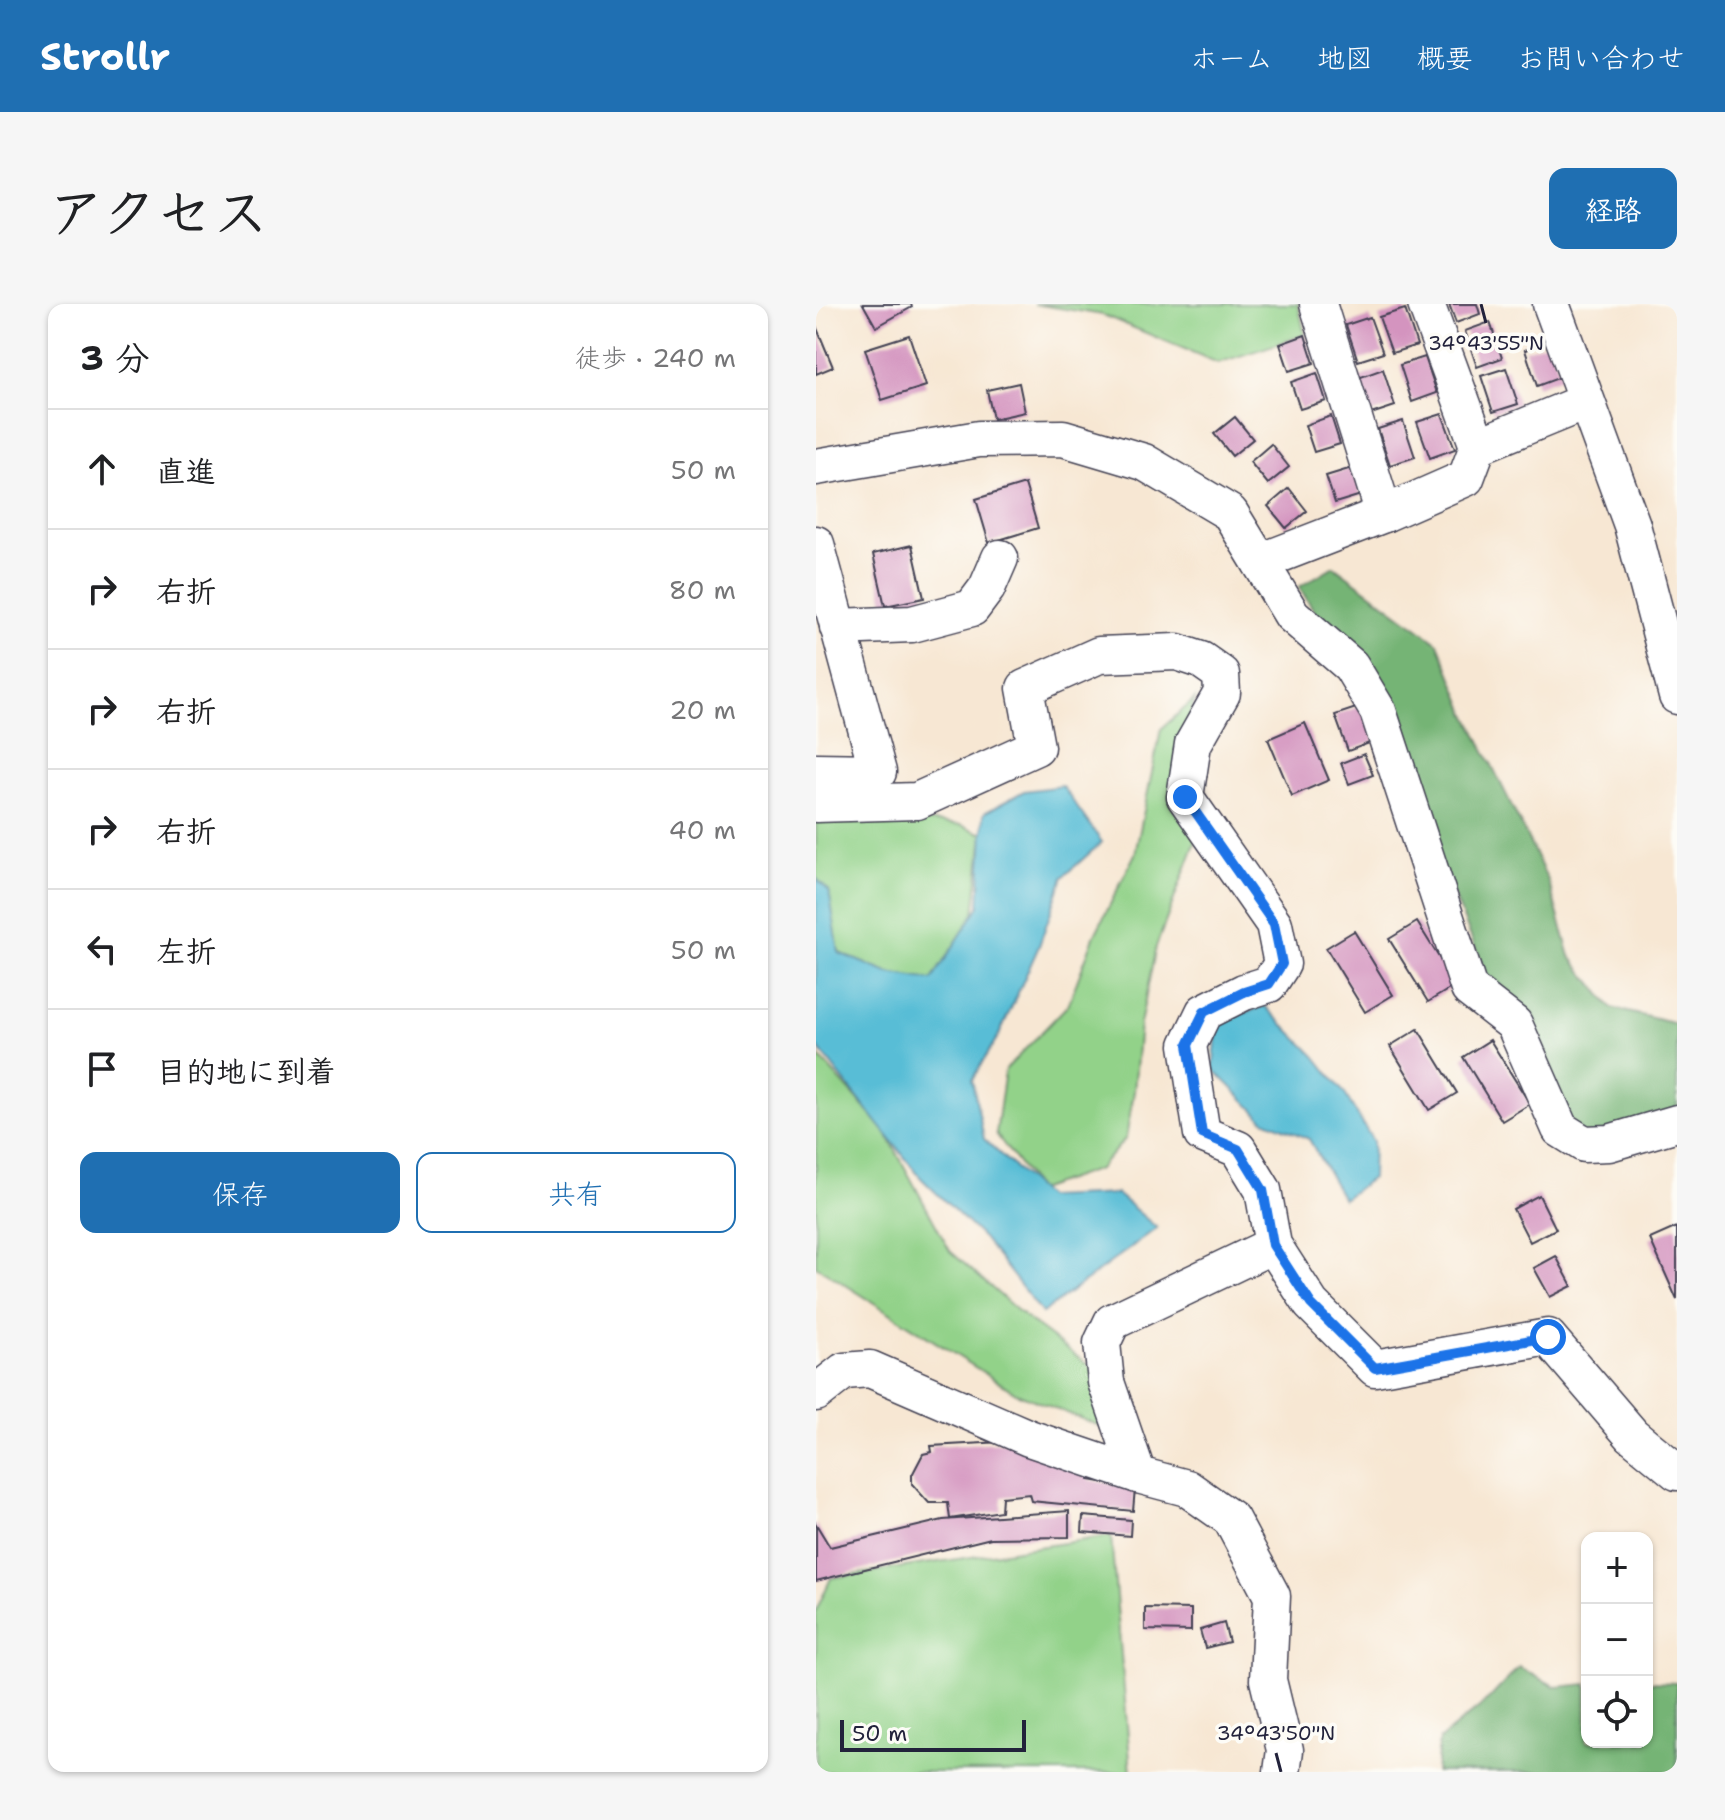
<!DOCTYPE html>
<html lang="ja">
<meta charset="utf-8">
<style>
body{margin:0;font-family:"Shantell Sans","Klee One",sans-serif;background:#f6f6f6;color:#202124}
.controls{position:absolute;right:24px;bottom:24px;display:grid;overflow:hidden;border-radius:16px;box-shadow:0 2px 6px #0004}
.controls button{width:72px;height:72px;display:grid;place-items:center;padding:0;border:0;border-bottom:2px solid #e0e0e0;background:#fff;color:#202124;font:40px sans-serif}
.scale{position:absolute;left:24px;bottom:20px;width:186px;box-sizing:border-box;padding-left:8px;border:4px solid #22223b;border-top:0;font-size:22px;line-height:28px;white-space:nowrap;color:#22223b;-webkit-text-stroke:6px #fdfcf7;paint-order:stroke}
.stop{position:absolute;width:24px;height:24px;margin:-18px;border:6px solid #1a73e8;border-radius:50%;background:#fff}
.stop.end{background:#1a73e8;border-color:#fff;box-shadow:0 2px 8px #0008}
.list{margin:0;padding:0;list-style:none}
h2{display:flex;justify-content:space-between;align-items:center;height:104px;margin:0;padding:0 32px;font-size:34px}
h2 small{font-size:26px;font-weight:400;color:#757577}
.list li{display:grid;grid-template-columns:52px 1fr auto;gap:24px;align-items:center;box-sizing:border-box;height:120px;padding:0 32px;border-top:2px solid #e0e0e0}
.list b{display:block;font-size:30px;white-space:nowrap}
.list em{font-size:26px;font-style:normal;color:#757577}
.actions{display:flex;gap:16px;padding:24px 32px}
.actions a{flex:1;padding:18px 0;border:2px solid #1f6fb2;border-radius:16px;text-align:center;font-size:28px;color:#1f6fb2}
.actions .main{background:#1f6fb2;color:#fff}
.icon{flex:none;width:44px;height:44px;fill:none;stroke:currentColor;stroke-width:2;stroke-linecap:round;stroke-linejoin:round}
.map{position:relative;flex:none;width:861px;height:1468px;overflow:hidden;border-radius:16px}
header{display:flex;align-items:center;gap:48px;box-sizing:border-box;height:112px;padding:0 40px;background:#1f6fb2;color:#fff}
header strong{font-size:38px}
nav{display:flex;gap:44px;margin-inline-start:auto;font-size:28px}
.intro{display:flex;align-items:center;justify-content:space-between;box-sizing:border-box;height:192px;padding:0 48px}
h1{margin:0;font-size:56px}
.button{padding:20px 36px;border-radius:16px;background:#1f6fb2;color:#fff;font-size:28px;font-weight:700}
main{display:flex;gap:48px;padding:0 48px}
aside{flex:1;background:#fff;border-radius:16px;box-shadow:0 2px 6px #0004}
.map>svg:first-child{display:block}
.green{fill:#92d289;stroke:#5a7a62;stroke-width:2}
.forest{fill:#75b475;stroke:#4c6b58;stroke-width:2}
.water{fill:#58bdd6;stroke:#3d7088;stroke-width:2}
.building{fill:#d494bf}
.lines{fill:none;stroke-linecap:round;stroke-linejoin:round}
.minor-casing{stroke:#424052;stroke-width:39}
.minor{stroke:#fff;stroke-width:36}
.route{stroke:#1a73e8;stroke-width:10}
.ticks{fill:none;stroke:#22223b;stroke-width:3}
.ticks-label{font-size:20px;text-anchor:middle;fill:#22223b;stroke:#fdfcf7;stroke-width:7;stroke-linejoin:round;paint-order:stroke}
</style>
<header>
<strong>Strollr</strong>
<nav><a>ホーム</a><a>地図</a><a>概要</a><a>お問い合わせ</a></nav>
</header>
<div class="intro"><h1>アクセス</h1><a class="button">経路</a></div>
<main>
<aside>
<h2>3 分<small>徒歩 · 240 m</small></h2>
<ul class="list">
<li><svg class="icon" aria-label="ahead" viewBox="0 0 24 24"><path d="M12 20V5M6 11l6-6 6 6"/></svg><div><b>直進</b></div><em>50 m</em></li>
<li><svg class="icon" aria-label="right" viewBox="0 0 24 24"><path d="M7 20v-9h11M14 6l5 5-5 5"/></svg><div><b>右折</b></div><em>80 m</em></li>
<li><svg class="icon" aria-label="right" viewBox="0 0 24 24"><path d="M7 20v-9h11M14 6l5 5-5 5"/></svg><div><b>右折</b></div><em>20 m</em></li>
<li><svg class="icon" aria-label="right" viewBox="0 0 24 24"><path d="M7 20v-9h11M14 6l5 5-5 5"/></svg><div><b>右折</b></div><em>40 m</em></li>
<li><svg class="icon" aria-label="left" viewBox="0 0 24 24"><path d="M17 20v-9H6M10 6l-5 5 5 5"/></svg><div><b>左折</b></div><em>50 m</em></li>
<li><svg class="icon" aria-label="arrive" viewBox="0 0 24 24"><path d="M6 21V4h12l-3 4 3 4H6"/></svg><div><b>目的地に到着</b></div></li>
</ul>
<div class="actions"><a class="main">保存</a><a>共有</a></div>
</aside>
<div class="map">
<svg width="861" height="1468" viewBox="0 0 861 1468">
<rect width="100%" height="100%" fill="#fdfcf7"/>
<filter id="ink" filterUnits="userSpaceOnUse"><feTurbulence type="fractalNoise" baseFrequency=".0125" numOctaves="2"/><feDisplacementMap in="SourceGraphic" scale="16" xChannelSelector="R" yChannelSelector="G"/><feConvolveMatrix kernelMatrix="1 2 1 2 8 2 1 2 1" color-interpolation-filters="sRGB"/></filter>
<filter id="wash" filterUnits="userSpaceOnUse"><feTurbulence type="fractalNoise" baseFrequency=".006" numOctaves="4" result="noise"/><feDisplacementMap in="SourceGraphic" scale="32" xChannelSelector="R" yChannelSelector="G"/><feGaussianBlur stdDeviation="1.8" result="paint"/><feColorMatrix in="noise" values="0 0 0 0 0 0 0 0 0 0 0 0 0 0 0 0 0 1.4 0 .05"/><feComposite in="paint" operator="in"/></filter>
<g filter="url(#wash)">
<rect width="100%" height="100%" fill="#f7e7d3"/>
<g class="green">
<path d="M 218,0 L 482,0 L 489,31 L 402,59 L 287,11 Z"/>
<path d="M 379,395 L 356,479 L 381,534 L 340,643 L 324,720 L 318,788 L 310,834 L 283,865 L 222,886 L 180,830 L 189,766 L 252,701 L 278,633 L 319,550 L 345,425 Z"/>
<path d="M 0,505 L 145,521 L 167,530 L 158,610 L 110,685 L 23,649 L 13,587 L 0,574 Z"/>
<path d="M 0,749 L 68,825 L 134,947 L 211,1015 L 306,1086 L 307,1131 L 200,1089 L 0,962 Z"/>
<path d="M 295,1232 L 315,1468 L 0,1468 L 0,1307 L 15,1274 Z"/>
</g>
<g class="forest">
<path d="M 518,262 L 622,339 L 649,406 L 732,576 L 754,652 L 796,704 L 861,720 L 861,812 L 793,839 L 744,825 L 687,711 L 562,407 L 483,283 Z"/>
<path d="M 703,1363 L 740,1383 L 771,1380 L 771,1438 L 831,1438 L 831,1378 L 861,1379 L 861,1468 L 620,1468 L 623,1436 L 673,1395 Z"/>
</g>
<g class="water">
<path d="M 246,482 L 286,538 L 247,573 L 223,642 L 184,729 L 156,776 L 168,835 L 230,893 L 301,890 L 341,924 L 226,1009 L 167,934 L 105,874 L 0,741 L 0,574 L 13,587 L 23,649 L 72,669 L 116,676 L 163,602 L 168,509 L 208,487 Z"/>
<path d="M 449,702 L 499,752 L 529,790 L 557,837 L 556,874 L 527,895 L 493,835 L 448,816 L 397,765 L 402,718 Z"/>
</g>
<g id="blocks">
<g class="building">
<path d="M 47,0 L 95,0 L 96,3 L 60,23 Z"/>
<path d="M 633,0 L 661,0 L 664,10 L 640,19 Z"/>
<path d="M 589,5 L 601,41 L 576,49 L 563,13 Z"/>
<path d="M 554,13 L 567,49 L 542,57 L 530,21 Z"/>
<path d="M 674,18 L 686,54 L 661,63 L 649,27 Z"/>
<path d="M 0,22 L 17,63 L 0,70 Z"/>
<path d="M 93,31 L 110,82 L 66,96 L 49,45 Z"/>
<path d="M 489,31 L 498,59 L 473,67 L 464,40 Z"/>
<path d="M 733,38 L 745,73 L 721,82 L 709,46 Z"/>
<path d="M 609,53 L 621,89 L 596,98 L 584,61 Z"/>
<path d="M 690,64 L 702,100 L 677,108 L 665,72 Z"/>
<path d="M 567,65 L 579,102 L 555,110 L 542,74 Z"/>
<path d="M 501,69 L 510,97 L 484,105 L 475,78 Z"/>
<path d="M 203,79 L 209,108 L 177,115 L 171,86 Z"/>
<path d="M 626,110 L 639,145 L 614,154 L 601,118 Z"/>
<path d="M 515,112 L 524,140 L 498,148 L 489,121 Z"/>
<path d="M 419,113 L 437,135 L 416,152 L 398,130 Z"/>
<path d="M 587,117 L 599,153 L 574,161 L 562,125 Z"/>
<path d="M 455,140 L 473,163 L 452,180 L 434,158 Z"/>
<path d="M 536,164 L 545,191 L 519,199 L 510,172 Z"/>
<path d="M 209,180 L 222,224 L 173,239 L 160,195 Z"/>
<path d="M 473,184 L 491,207 L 470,224 L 452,202 Z"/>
<path d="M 96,241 L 108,294 L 69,302 L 57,250 Z"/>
<path d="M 546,402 L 559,437 L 532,447 L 519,411 Z"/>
<path d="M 489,419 L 513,476 L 476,492 L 452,435 Z"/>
<path d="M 548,450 L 557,471 L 533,480 L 525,459 Z"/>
<path d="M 601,618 L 640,681 L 612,698 L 573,635 Z"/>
<path d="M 538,627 L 577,691 L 549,708 L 510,644 Z"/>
<path d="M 602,725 L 641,789 L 613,806 L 574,742 Z"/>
<path d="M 674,736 L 714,800 L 686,817 L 647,753 Z"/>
<path d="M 723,891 L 740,925 L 714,938 L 697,905 Z"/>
<path d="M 861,923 L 861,996 L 834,935 Z"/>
<path d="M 740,952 L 756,982 L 734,993 L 718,964 Z"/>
<path d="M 205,1137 L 276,1159 L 273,1176 L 319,1184 L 317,1207 L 215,1197 L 213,1190 L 186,1193 L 185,1207 L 134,1215 L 132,1199 L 113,1199 L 96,1180 L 96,1171 L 107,1150 L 116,1148 L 115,1142 Z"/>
<path d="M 253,1207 L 253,1233 L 175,1234 L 0,1277 L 0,1220 L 14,1243 L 127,1216 Z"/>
<path d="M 267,1212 L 315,1216 L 314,1232 L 266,1228 Z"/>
<path d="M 329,1304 L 375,1305 L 375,1327 L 329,1326 Z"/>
<path d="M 408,1319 L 413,1338 L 389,1344 L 384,1326 Z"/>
</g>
</g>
</g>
<g filter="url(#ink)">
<use href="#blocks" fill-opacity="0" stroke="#424052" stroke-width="2"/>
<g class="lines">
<defs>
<g id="minor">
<path d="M 502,0 L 568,210"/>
<path d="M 610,0 L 662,142"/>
<path d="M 735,0 L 816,221 L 861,392"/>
<path d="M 0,163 L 163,135 L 247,134 L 328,158 L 414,209 L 476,311 L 535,362 L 562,407 L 653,685 L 698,720 L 744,825 L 768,840 L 793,839 L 861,819"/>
<path d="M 0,240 L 62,468 L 0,467"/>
<path d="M 444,258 L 568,210 L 650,174 L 662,142 L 769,98"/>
<path d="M 22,323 L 96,320 L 156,304 L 171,284 L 184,254"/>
<path d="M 0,500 L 101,497 L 220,443 L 209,384 L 283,351 L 361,348 L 385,356 L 405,370 L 406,389 L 377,440 L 369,493 L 458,620 L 466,660 L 453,680 L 428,688 L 388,708 L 372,741 L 386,830 L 422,845 L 447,886 L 457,941 L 495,1000 L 559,1064 L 732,1033 L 816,1131 L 861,1168"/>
<path d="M 0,1089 L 28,1067 L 54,1065 L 213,1134 L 322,1171 L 371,1184 L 415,1215 L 456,1292 L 452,1376 L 469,1446 L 466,1468"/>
<path d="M 322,1171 L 290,1078 L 286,1039 L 296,1018 L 457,941"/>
</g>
</defs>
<use href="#minor" class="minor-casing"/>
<use href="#minor" class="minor"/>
</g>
</g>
<g class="lines" filter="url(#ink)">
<path class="route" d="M 369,493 L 458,620 L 466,660 L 453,680 L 428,688 L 388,708 L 372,741 L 386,830 L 422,845 L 447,886 L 457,941 L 495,1000 L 559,1064 L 732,1033"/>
</g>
<path class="ticks" d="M 665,0 L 670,19M 460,1449 L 465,1468"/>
<g class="ticks-label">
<text x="670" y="46">34°43'55"N</text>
<text x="460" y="1436">34°43'50"N</text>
</g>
</svg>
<div class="controls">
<button>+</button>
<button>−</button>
<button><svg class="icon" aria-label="locate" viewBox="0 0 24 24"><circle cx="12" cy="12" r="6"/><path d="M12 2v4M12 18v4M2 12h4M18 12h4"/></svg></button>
</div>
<div class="scale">50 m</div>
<div class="stop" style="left:732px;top:1033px"></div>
<div class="stop end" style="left:369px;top:493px"></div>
</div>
</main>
